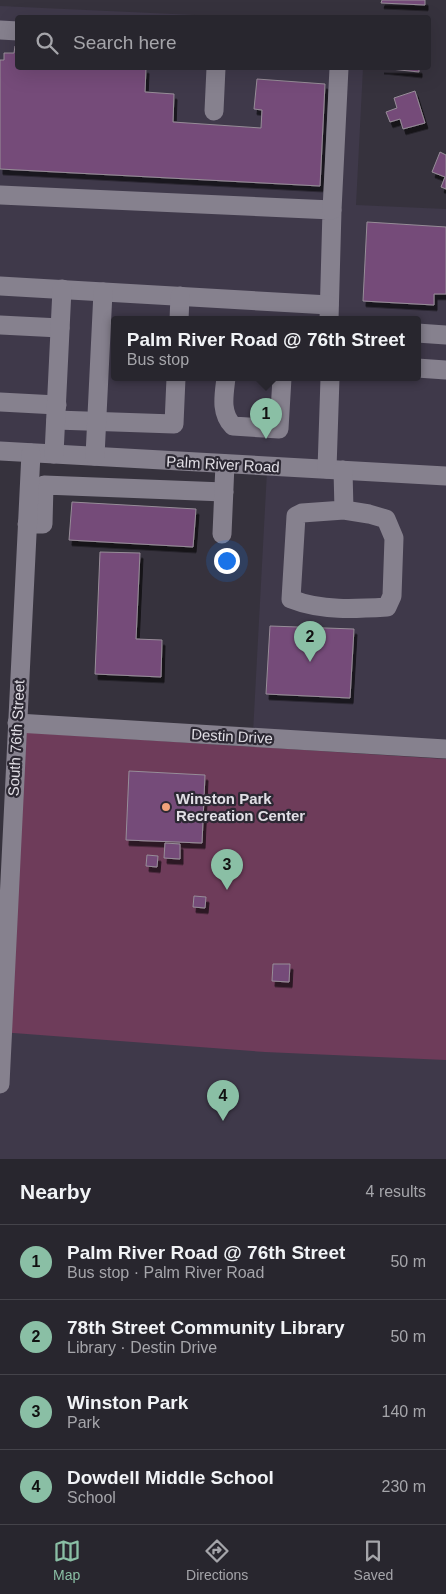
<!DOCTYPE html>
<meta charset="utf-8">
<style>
body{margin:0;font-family:Arial,sans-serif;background:#302e36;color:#f1f3f6}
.you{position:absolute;left:226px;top:560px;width:18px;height:18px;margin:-12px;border:4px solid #fff;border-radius:50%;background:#1a73e8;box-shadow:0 0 0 8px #1a73e833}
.badge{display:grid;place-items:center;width:32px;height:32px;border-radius:50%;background:#8abfa5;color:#111;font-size:16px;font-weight:700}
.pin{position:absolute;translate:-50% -41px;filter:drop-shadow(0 1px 2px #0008)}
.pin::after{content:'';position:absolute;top:26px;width:18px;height:15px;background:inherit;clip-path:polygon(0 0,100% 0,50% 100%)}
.popup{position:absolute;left:111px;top:316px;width:310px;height:65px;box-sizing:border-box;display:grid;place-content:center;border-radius:5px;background:#28262e;filter:drop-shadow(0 1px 4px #0005);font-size:16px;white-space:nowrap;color:#a5a5aa}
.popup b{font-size:19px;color:#f1f3f6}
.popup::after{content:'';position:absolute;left:50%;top:100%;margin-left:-10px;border:10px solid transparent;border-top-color:#28262e}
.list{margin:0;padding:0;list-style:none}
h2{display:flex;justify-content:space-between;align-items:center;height:65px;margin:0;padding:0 20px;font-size:21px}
h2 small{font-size:16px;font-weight:400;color:#a5a5aa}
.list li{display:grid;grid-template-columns:32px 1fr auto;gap:15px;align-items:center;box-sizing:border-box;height:75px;padding:0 20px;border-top:1px solid #44434a}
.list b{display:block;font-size:19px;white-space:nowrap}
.list p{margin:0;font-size:16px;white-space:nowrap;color:#a5a5aa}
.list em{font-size:16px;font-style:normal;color:#a5a5aa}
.icon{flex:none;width:28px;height:28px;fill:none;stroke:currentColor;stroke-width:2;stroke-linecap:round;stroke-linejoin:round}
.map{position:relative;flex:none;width:446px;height:1159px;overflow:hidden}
.search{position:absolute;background:#28262e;box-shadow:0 5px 20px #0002;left:15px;right:15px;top:15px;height:55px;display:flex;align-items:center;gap:12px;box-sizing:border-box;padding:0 18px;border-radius:5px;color:#a5a5aa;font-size:19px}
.sheet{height:365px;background:#28262e}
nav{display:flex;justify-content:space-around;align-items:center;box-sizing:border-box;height:70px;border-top:1px solid #44434a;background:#28262e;font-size:14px;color:#a5a5aa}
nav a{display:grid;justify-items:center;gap:2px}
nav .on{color:#8abfa5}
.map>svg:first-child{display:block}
.built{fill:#3f394a;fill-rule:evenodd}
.green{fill:#6e3c5a}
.building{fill:#744b79;stroke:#978d98;filter:url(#shadow)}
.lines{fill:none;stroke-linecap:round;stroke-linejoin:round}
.minor{stroke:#86818e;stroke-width:19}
.poi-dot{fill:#f1a27b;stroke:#2c2833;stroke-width:2}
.labels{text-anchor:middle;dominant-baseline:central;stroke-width:4.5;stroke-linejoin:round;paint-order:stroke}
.street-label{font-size:15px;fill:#e1dee5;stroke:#2c2833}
.poi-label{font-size:15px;font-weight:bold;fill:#e1dee5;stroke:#2c2833;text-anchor:start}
</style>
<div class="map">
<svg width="446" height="1159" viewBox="0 0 446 1159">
<defs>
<filter id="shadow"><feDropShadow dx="3" dy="5.5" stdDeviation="0" flood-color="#0009"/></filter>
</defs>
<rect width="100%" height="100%" fill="#36323d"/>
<g class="built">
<path d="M 0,6 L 238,17 L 18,18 L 18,68 L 363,68 L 356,205 L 446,209 L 446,469 L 0,446 ZM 115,320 L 417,320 L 417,378 L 115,378 Z"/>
<path d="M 267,471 L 446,479 L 446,745 L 253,733 Z"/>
<path d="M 3,1032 L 446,1057 L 446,1159 L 0,1159 L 0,1084 Z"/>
</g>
<path class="green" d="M 19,732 L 446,759 L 446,1060 L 265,1052 L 0,1032 Z"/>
<g class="building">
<path d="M 382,0 L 425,0 L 425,5 L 381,3 Z"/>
<path d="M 15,46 L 18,46 L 18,68 L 146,68 L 145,92 L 174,94 L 173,122 L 261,128 L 262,110 L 254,109 L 257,79 L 325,84 L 320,186 L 0,169 L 0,60 L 4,60 L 4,53 L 14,53 Z"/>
<path d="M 381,68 L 419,68 L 419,72 Z"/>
<path d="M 415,91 L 425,123 L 403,129 L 400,119 L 390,122 L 386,112 L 397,108 L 394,98 Z"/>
<path d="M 440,152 L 446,155 L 446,189 L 441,187 L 445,177 L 432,172 Z"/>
<path d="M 367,222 L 446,227 L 446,294 L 434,294 L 434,305 L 363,301 Z"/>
<path d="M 72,502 L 196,509 L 193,547 L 69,540 Z"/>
<path d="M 100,552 L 140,553 L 136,639 L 162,640 L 161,677 L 95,674 Z"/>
<path d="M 270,626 L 354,629 L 350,698 L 266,694 Z"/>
<path d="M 129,771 L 205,775 L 202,843 L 126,840 Z"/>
<path d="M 165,843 L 180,844 L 180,859 L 164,858 Z"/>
<path d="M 147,855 L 158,856 L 157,867 L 146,866 Z"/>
<path d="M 194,896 L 206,897 L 205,908 L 193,907 Z"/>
<path d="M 273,964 L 290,964 L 289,982 L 272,981 Z"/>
</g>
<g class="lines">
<g class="minor">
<path d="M 0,30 L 18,31"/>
<path d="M 214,111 L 216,68"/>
<path d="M 0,195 L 332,210 L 329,320"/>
<path d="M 332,210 L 339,68"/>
<path d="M 0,286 L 329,305"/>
<path d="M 179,320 L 180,296"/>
<path d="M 0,325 L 60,328"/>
<path d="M 417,333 L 446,335"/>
<path d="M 417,368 L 446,370"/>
<path d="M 226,378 C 224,395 220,413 233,426 L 279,429 L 282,378"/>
<path d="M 0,402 L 57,405"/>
<path d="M 56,420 L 174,424 L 176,378"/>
<path d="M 0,451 L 446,476"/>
<path d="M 54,454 L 62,289"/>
<path d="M 95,456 L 103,292"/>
<path d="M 327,469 L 330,378"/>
<path d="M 343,470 L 344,510 L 302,513 L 296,516 L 291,599 C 321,611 355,609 387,607 L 392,596 L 394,538 L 386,519 L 369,514 L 344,510"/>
<path d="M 27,524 L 43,524 L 44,485 L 224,492"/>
<path d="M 222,534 L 225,464"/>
<path d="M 17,723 L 446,749"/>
<path d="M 0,1084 L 31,453"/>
</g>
</g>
<circle class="poi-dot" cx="166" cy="807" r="5"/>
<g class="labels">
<g class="street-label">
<text transform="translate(223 464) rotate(3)">Palm River Road</text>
<text transform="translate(232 736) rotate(3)">Destin Drive</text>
<text transform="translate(16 738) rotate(-87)">South 76th Street</text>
</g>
<g class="poi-label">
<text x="176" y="798">Winston Park<tspan x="176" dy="17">Recreation Center</tspan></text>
</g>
</g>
</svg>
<div class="you"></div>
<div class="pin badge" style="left:266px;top:439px">1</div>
<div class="popup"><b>Palm River Road @ 76th Street</b>Bus stop</div>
<div class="pin badge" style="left:310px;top:662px">2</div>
<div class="pin badge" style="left:227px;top:890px">3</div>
<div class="pin badge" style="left:223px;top:1121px">4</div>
<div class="search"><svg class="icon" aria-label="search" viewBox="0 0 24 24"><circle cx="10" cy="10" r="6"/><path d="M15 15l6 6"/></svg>Search here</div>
</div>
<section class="sheet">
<h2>Nearby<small>4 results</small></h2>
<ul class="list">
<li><span class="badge">1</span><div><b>Palm River Road @ 76th Street</b><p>Bus stop · Palm River Road</p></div><em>50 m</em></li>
<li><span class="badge">2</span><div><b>78th Street Community Library</b><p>Library · Destin Drive</p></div><em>50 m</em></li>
<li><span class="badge">3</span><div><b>Winston Park</b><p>Park</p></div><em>140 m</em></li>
<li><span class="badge">4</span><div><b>Dowdell Middle School</b><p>School</p></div><em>230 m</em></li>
</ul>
</section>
<nav>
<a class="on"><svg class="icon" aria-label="map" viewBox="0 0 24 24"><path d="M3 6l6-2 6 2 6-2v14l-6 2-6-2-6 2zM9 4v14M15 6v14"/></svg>Map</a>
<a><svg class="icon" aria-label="directions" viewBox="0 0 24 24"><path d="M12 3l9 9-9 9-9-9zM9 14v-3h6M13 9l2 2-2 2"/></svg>Directions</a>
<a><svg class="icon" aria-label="saved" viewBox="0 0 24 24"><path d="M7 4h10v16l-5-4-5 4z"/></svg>Saved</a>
</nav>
